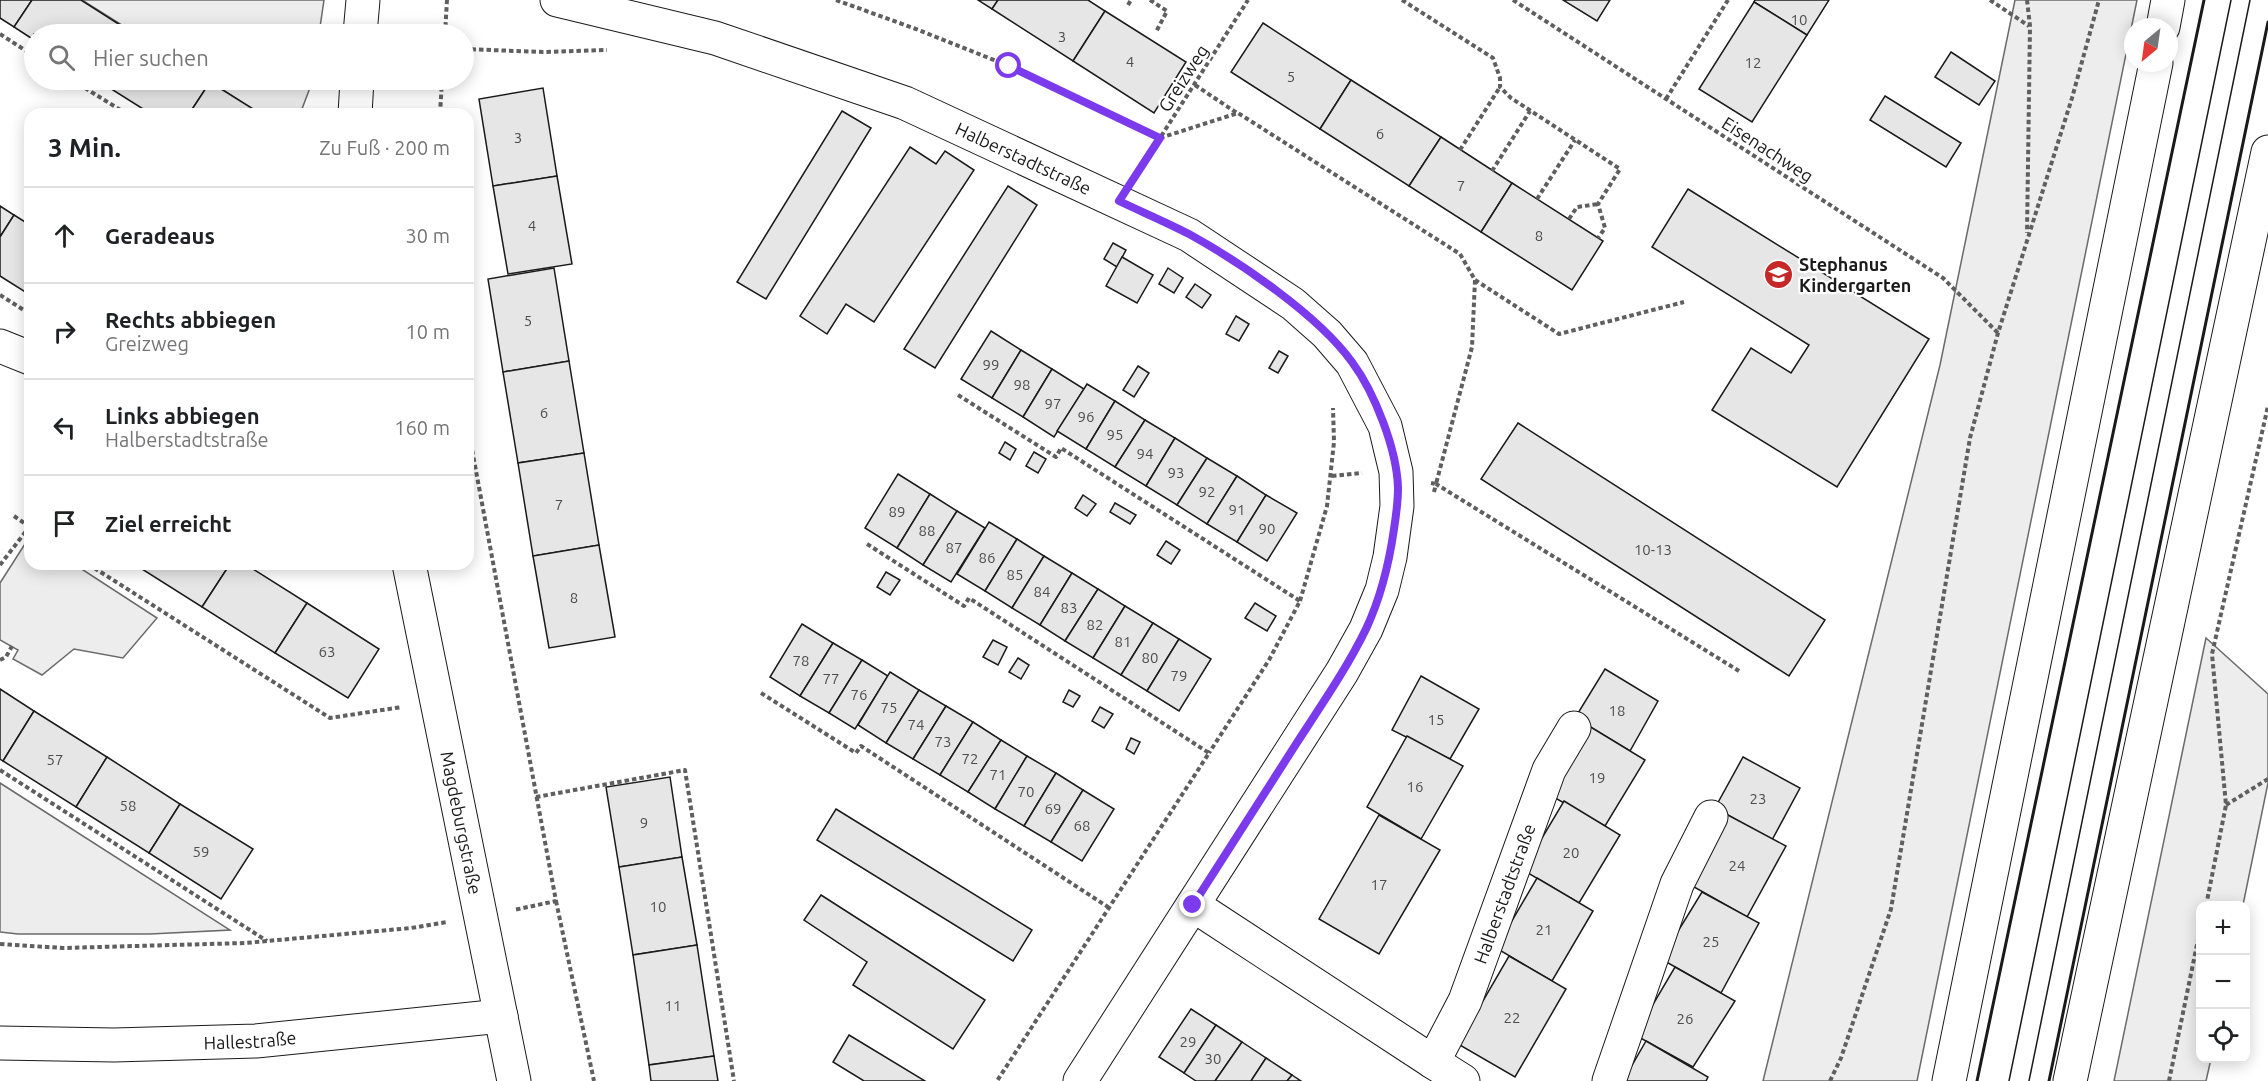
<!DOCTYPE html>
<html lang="de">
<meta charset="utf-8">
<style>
body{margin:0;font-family:Ubuntu,sans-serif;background:#f2f2f2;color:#202124}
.controls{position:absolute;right:18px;bottom:18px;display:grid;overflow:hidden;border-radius:12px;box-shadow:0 3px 15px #0003}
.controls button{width:54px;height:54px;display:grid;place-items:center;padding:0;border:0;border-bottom:2px solid #e0e0e0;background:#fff;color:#202124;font:30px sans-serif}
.compass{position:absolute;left:2124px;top:18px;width:54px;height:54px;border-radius:50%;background:#fff;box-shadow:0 3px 15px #0003;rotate:209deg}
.stop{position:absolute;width:18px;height:18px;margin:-14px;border:4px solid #7c3aed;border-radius:50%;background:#fff}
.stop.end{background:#7c3aed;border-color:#fff;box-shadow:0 2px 6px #0008}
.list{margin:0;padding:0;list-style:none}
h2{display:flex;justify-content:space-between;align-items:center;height:78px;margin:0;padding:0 24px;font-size:26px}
h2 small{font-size:20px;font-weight:400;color:#757577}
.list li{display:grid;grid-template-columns:39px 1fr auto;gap:18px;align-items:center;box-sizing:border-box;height:96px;padding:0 24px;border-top:2px solid #e0e0e0}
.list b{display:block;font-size:22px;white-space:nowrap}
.list p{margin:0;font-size:20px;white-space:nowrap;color:#757577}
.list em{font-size:20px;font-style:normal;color:#757577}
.icon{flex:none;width:33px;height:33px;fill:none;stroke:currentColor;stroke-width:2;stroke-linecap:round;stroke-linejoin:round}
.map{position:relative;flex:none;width:2268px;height:1081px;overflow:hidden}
.search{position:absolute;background:#fff;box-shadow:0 3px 15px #0003;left:24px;top:24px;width:450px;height:66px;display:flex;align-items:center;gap:15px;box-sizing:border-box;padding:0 21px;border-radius:33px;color:#757577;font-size:22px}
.panel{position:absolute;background:#fff;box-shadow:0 3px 15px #0003;left:24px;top:108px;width:450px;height:462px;border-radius:18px}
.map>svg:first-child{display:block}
.green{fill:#ededed;stroke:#6a6a6a;stroke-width:1.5}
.building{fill:#e6e6e6;stroke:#1a1a1a;stroke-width:1.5}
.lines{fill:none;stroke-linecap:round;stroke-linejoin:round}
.minor-casing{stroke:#1a1a1a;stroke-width:35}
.highway-casing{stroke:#1a1a1a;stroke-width:35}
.path{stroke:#5f5f5f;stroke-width:4;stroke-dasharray:4.5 3;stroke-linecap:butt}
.minor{stroke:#fff;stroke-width:33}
.highway{stroke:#fff;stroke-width:33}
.tram{stroke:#1a1a1a;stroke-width:1.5}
.wall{stroke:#1a1a1a;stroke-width:3}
.route{stroke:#7c3aed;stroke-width:8}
.labels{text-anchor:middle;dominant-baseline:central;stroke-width:4.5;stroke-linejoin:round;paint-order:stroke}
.number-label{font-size:15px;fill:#4d4d4d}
.street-label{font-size:18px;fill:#1a1a1a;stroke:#fff}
.poi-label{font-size:18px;font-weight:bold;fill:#1a1a1a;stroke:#fff;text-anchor:start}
</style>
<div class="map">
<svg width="2268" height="1081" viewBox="0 0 2268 1081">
<rect width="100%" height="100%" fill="#fff"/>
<g class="green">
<path d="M 82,0 L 324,0 L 319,34 L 136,34 Z"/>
<path d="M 2015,0 L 2137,0 L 1917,1081 L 1763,1081 L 1940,365 Z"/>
<path d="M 207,80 L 313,80 L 300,114 L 261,114 Z"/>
<path d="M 30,536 L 30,564 L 74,564 L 157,618 L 123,658 L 74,649 L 42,675 L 13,659 L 18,650 L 0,640 L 0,583 Z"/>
<path d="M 2206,638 L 2268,694 L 2268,783 L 2243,905 L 2200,906 L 2200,1058 L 2211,1059 L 2206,1081 L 2114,1081 Z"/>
<path d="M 0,783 L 230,930 L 150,934 L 18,934 L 0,932 Z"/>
</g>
<g class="building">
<path d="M 0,0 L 32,0 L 14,27 L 0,18 Z"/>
<path d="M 32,0 L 81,0 L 128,30 L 125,34 L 34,34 L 34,40 L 14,27 Z"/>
<path d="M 978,0 L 998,0 L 992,9 Z"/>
<path d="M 998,0 L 1088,0 L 1105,11 L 1073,61 L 992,9 Z"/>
<path d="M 1563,0 L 1610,0 L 1597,21 Z"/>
<path d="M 1755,0 L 1829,0 L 1807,35 L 1754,2 Z"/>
<path d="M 1754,2 L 1807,35 L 1752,122 L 1699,89 Z"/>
<path d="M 1105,11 L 1186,62 L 1154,113 L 1073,61 Z"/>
<path d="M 1263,23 L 1351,80 L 1320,129 L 1231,72 Z"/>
<path d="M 1951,52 L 1995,81 L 1979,105 L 1935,77 Z"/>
<path d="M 97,80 L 206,80 L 210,82 L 189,114 L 151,114 Z"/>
<path d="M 1351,80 L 1441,137 L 1409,186 L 1320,129 Z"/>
<path d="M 210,82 L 261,114 L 189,114 Z"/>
<path d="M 543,88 L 557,176 L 493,186 L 479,99 Z"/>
<path d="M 1885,96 L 1961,143 L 1946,167 L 1870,120 Z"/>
<path d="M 842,111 L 871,128 L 766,299 L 737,282 Z"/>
<path d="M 1441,137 L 1512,183 L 1481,232 L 1409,186 Z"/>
<path d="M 910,147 L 936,164 L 945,151 L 974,170 L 874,322 L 846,304 L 827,334 L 800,316 Z"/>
<path d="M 557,176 L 572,264 L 508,274 L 493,186 Z"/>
<path d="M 1512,183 L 1603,241 L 1572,290 L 1481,232 Z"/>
<path d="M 1008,186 L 1037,205 L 935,368 L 904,349 Z"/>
<path d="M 1688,189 L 1929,339 L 1837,487 L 1712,410 L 1751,348 L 1791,373 L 1809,345 L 1652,247 Z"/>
<path d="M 0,206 L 14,215 L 0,237 Z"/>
<path d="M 14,215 L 30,225 L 30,295 L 0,276 L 0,237 Z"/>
<path d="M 1113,243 L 1126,250 L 1117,267 L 1104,259 Z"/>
<path d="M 1122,257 L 1153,275 L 1137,303 L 1106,286 Z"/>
<path d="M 554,268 L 569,361 L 503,372 L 488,279 Z"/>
<path d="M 1168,268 L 1183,278 L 1174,293 L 1159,284 Z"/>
<path d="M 1195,284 L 1211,295 L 1202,308 L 1186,297 Z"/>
<path d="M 1236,316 L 1249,324 L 1239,341 L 1226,334 Z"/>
<path d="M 991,331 L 1021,350 L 992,398 L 961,379 Z"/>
<path d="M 1021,350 L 1052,369 L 1023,417 L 992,398 Z"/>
<path d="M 1279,351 L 1288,356 L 1278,373 L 1269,368 Z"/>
<path d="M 569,361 L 584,453 L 518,463 L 503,372 Z"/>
<path d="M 1138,366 L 1149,373 L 1134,397 L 1123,390 Z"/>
<path d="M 1052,369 L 1084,389 L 1054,437 L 1023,417 Z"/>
<path d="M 1087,384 L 1115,401 L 1086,449 L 1057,431 Z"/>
<path d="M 1115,401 L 1145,420 L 1115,467 L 1086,449 Z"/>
<path d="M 1145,420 L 1175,438 L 1146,486 L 1115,467 Z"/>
<path d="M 1518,423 L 1825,620 L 1789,676 L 1481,479 Z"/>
<path d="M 1175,438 L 1207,458 L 1177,505 L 1146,486 Z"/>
<path d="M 1005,442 L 1016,449 L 1010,460 L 999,453 Z"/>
<path d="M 1034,452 L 1046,459 L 1038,473 L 1026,466 Z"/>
<path d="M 584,453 L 599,545 L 533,556 L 518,463 Z"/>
<path d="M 1207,458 L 1237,476 L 1207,524 L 1177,505 Z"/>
<path d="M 898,474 L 930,494 L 897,548 L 865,528 Z"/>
<path d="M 1237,476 L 1266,495 L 1237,542 L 1207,524 Z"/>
<path d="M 930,494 L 957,511 L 923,565 L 897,548 Z"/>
<path d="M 1083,495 L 1096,504 L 1087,516 L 1075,508 Z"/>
<path d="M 1266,495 L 1297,513 L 1267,561 L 1237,542 Z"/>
<path d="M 1115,503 L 1136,515 L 1130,524 L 1110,512 Z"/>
<path d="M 957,511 L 985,528 L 951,582 L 923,565 Z"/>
<path d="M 989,522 L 1017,539 L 985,591 L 957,574 Z"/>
<path d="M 1017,539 L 1044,556 L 1012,608 L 985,591 Z"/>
<path d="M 1166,541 L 1180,550 L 1171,564 L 1157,555 Z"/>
<path d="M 599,545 L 615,637 L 549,648 L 533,556 Z"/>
<path d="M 1044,556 L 1072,573 L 1040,625 L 1012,608 Z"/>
<path d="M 134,564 L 230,564 L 202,607 Z"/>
<path d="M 230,564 L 245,564 L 307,603 L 275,653 L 202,607 Z"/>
<path d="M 886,572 L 900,580 L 890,595 L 877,587 Z"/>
<path d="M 1072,573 L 1098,589 L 1065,641 L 1040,625 Z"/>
<path d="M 1098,589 L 1125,606 L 1093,658 L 1065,641 Z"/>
<path d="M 307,603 L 379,649 L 348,698 L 275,653 Z"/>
<path d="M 1255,603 L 1276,616 L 1267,631 L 1245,618 Z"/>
<path d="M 1125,606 L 1153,623 L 1121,675 L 1093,658 Z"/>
<path d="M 1153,623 L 1179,639 L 1147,691 L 1121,675 Z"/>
<path d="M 802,624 L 833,643 L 800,696 L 770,677 Z"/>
<path d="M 1179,639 L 1211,659 L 1179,711 L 1147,691 Z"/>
<path d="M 993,640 L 1007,647 L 998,665 L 983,657 Z"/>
<path d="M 833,643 L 862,660 L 829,713 L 800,696 Z"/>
<path d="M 1018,658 L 1029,665 L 1021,679 L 1009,672 Z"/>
<path d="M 862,660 L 888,676 L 855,729 L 829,713 Z"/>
<path d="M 1605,669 L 1658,701 L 1630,751 L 1575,718 Z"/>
<path d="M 890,672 L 919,690 L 886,743 L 858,725 Z"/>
<path d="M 1421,676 L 1479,709 L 1450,759 L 1392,730 Z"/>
<path d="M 0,689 L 34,711 L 3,761 L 0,759 Z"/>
<path d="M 919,690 L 946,706 L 913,759 L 886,743 Z"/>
<path d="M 1069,690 L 1080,696 L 1073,707 L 1063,702 Z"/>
<path d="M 946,706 L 973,722 L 940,775 L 913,759 Z"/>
<path d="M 1100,707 L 1113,714 L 1104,728 L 1092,721 Z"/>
<path d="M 34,711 L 107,757 L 76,807 L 3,761 Z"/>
<path d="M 973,722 L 1001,740 L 968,792 L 940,775 Z"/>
<path d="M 1589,726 L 1645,760 L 1605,826 L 1548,794 Z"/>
<path d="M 1407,736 L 1463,766 L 1421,839 L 1367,807 Z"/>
<path d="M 1131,738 L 1140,742 L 1134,754 L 1126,749 Z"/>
<path d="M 1001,740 L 1027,756 L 995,809 L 968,792 Z"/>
<path d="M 1027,756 L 1056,773 L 1024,826 L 995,809 Z"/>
<path d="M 107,757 L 180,804 L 149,853 L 76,807 Z"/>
<path d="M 1743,757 L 1800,788 L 1772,840 L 1715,808 Z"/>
<path d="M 1056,773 L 1083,790 L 1051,842 L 1024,826 Z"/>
<path d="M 670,777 L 682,857 L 619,867 L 606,787 Z"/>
<path d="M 1083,790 L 1114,809 L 1082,861 L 1051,842 Z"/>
<path d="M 1564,801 L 1620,835 L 1579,903 L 1523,870 Z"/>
<path d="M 180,804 L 253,849 L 221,899 L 149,853 Z"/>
<path d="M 836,809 L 1032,930 L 1013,961 L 817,840 Z"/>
<path d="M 1726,814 L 1786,846 L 1747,917 L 1687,883 Z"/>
<path d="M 1379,815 L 1440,850 L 1379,954 L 1319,919 Z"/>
<path d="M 682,857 L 697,945 L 633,955 L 619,867 Z"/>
<path d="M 1537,878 L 1593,911 L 1552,981 L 1496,948 Z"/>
<path d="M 1702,892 L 1759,923 L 1721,993 L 1661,959 Z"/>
<path d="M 821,895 L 985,1000 L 953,1049 L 853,985 L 867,962 L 804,920 Z"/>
<path d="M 697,945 L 714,1056 L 649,1065 L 633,955 Z"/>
<path d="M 1509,956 L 1566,989 L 1515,1077 L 1458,1044 Z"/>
<path d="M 1675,967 L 1735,1001 L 1693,1067 L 1635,1035 Z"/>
<path d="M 1191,1009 L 1216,1025 L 1184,1073 L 1159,1057 Z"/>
<path d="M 1216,1025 L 1242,1042 L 1215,1081 L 1196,1081 L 1184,1073 Z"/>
<path d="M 849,1035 L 925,1081 L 864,1081 L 833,1062 Z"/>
<path d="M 1646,1041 L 1708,1077 L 1706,1081 L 1623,1081 Z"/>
<path d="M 1242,1042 L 1266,1058 L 1251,1081 L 1215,1081 Z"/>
<path d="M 714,1056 L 718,1081 L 651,1081 L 649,1065 Z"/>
<path d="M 1266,1058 L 1292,1075 L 1287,1081 L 1251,1081 Z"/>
<path d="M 1292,1075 L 1301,1081 L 1287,1081 Z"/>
</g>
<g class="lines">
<defs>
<g id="minor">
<path id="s1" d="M 557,0 L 715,38 L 905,103 L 1189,235 L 1293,304 L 1327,334 L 1352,363 L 1385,426 L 1396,472 L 1397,506 L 1390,557 L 1382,590 L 1366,629 L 1342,672 L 1080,1081"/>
<path d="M 360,34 L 363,0"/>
<path d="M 355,114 L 357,80"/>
<path d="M 0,346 L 30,358"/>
<path id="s2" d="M 409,564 L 514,1081"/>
<path id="s3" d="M 1193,905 L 1433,1062 L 1465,1001 L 1549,770 L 1574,728"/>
<path id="s4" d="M 0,1043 L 114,1045 L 256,1041 L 501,1016"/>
<path d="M 1433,1062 L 1463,1081"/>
<path d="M 1609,1081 L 1677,884 L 1711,817"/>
</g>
<g id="highway">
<path d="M 2163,27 L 2168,0"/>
<path d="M 1949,1081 L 2156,63"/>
<path d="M 2070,1081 L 2268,152"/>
</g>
</defs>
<use href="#minor" class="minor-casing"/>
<use href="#highway" class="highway-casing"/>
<g class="path">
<path d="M 836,0 L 916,29 L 1009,66 L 1160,138 L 1238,113 L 1460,254 L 1475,280 L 1472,347 L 1436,484 L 1431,483"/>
<path d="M 1150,0 L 1167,11 L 1156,32"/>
<path d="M 1402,0 L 1493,58 L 1500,78 L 1500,87 L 1511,98 L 1620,169 L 1598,204 L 1605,228 L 1598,238"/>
<path d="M 1513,0 L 1943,278 L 1998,333"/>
<path d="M 1990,0 L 2029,26"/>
<path d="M 2027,0 L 2030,26 L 2027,233"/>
<path d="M 1128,5 L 1131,0"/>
<path d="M 0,34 L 34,56"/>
<path d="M 445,34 L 447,0"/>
<path d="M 464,49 L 543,52 L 607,50"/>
<path d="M 72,80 L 127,114"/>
<path d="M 1195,85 L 1237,113"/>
<path d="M 1666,99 L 1728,0"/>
<path d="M 440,114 L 442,80"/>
<path d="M 1460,150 L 1500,87"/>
<path d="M 1492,171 L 1530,111"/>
<path d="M 1137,174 L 1248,0"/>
<path d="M 1537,199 L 1575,140"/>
<path d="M 1569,219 L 1577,207 L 1598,204"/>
<path d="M 1475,280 L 1559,334 L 1684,302"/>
<path d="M 0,295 L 30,314"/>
<path d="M 958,395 L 1056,457 L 1061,448 L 1300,601 L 1269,660 L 1209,753"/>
<path d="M 468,428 L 556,901 L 514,910"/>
<path d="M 1332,476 L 1362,473"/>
<path d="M 1434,492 L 1436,484 L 1739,671"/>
<path d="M 14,516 L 30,527"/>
<path d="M 867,544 L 964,606 L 969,598 L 1209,753 L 997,1081"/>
<path d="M 88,564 L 330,718 L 402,707"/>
<path d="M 0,565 L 30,526"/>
<path d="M 1300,601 L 1327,506 L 1334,442 L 1333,408"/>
<path d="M 0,660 L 6,657 L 12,646"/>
<path d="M 761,693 L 856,753 L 861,746 L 1108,907"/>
<path d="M 0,770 L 267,941"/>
<path d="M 536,797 L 685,770 L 734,1081"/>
<path d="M 2226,805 L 2268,779"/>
<path d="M 556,901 L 594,1081"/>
<path d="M 2206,906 L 2226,805 L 2212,654 L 2268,406"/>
<path d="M 0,944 L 63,948 L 245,943 L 411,928 L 447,922"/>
<path d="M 1830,1081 L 1841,1058 L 1891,909 L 1970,438 L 1998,333 L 2072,98 L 2099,0"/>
<path d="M 2169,1081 L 2200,930"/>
</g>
<use href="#minor" class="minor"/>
<use href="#highway" class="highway"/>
<g class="tram">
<path d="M 2009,1081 L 2231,0"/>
<path d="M 2029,1081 L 2250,0"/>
</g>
<g class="wall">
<path d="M 1977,1081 L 2204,0"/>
<path d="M 2049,1081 L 2268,22"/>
</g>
</g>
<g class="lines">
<path class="route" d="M 1009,66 L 1160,138 L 1119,201 C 1142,212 1166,222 1189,234 C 1240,262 1318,315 1352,362 C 1375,393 1397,450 1398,488 C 1398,502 1396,516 1394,529 C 1389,564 1381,597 1366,629 C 1347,668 1322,704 1298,741 C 1263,796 1228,851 1193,905"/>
</g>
<defs>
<symbol id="school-disc" viewBox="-11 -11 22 22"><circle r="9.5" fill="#c62828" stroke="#fff"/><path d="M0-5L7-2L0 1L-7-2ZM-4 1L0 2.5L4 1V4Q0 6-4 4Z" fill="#fff"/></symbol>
</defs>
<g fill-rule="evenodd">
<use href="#school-disc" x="1762" y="258" width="33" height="33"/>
</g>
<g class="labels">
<g class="number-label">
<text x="1799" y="19">10</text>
<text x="1062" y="36">3</text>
<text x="1130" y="61">4</text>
<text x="1753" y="62">12</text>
<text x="1291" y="76">5</text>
<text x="1380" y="133">6</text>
<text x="518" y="137">3</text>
<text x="1461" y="185">7</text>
<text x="532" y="225">4</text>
<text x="1539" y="235">8</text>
<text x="528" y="320">5</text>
<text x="991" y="364">99</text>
<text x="1022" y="384">98</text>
<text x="1053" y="403">97</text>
<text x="544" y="412">6</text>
<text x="1086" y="416">96</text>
<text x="1115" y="434">95</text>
<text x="1145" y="453">94</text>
<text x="1176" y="472">93</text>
<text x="1207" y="491">92</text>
<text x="559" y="504">7</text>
<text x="1237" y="509">91</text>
<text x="897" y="511">89</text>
<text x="1267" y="528">90</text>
<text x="927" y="530">88</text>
<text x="954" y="547">87</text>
<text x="1653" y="549">10-13</text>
<text x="987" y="557">86</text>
<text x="1015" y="574">85</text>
<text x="1042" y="591">84</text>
<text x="574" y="597">8</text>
<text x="1069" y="607">83</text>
<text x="1095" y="624">82</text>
<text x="1123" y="641">81</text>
<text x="327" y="651">63</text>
<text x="1150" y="657">80</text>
<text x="801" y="660">78</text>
<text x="1179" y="675">79</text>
<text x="831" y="678">77</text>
<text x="859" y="694">76</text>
<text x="889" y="707">75</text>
<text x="1617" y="710">18</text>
<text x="1436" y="719">15</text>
<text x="916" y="724">74</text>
<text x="943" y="741">73</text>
<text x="970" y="758">72</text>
<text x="55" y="759">57</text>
<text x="998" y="774">71</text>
<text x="1597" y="777">19</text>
<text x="1415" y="786">16</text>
<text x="1026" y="791">70</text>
<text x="1758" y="798">23</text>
<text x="128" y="805">58</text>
<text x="1053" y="808">69</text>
<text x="644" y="822">9</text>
<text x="1082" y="825">68</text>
<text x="201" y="851">59</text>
<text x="1571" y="852">20</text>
<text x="1737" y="865">24</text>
<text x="1379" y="884">17</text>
<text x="658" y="906">10</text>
<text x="1544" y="929">21</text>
<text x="1711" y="941">25</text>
<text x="673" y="1005">11</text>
<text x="1512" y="1017">22</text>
<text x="1685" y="1018">26</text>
<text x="1188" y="1041">29</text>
<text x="1213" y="1058">30</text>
</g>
<g class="street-label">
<text transform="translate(1183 78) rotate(-57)">Greizweg</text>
<text transform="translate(1768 149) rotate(33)">Eisenachweg</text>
<text stroke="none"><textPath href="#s1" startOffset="494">Halberstadtstraße</textPath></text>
<text stroke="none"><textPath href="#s2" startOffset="264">Magdeburgstraße</textPath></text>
<text stroke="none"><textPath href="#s3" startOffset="470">Halberstadtstraße</textPath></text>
<text stroke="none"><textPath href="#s4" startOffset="250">Hallestraße</textPath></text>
</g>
<g class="poi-label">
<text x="1799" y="264">Stephanus<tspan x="1799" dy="21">Kindergarten</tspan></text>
</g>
</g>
</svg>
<div class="controls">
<button>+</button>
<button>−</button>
<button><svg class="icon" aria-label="locate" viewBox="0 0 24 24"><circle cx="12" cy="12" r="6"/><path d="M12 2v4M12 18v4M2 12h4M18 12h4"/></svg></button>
</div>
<svg class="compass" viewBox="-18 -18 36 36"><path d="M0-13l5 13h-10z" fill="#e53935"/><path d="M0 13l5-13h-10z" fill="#757577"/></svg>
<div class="stop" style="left:1009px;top:66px"></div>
<div class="stop end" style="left:1193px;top:905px"></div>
<div class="search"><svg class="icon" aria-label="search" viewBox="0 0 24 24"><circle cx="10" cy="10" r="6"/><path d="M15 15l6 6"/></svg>Hier suchen</div>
<section class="panel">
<h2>3 Min.<small>Zu Fuß · 200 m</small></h2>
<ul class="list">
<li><svg class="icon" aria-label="ahead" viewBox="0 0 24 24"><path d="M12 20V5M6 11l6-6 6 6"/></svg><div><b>Geradeaus</b></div><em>30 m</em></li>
<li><svg class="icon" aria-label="right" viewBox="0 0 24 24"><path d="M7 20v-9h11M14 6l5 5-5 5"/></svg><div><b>Rechts abbiegen</b><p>Greizweg</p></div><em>10 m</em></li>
<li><svg class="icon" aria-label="left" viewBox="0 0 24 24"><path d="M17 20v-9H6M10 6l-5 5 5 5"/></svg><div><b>Links abbiegen</b><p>Halberstadtstraße</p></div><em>160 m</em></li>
<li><svg class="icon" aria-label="arrive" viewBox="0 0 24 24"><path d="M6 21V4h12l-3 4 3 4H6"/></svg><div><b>Ziel erreicht</b></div></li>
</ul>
</section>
</div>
